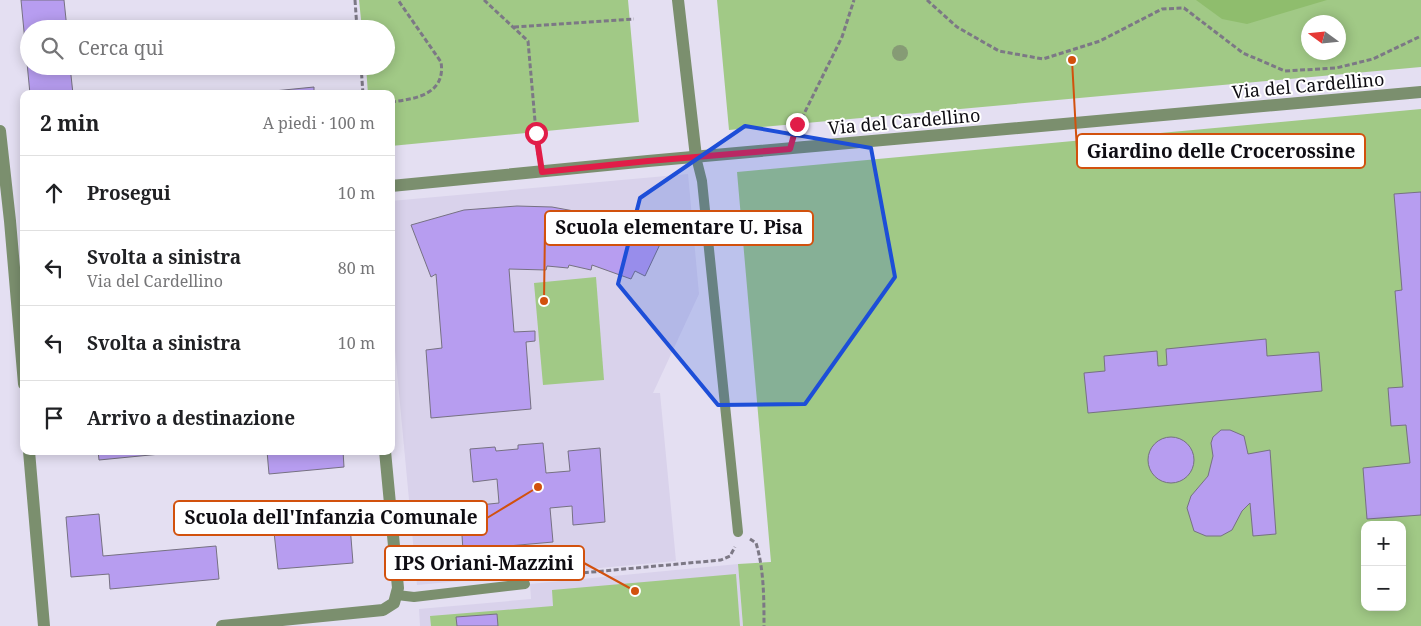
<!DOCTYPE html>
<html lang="it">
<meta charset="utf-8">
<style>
body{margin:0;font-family:"Noto Serif",serif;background:#f2f2f2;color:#202124}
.controls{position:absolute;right:15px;bottom:15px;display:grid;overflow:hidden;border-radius:10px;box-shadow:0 2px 12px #0003}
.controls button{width:45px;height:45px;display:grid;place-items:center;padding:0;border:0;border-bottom:1px solid #e0e0e0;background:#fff;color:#202124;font:25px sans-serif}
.compass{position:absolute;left:1301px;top:15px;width:45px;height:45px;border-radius:50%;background:#fff;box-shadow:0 2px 12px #0003;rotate:285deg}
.stop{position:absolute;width:15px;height:15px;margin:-11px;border:4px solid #e11d48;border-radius:50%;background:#fff}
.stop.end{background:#e11d48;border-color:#fff;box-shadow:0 1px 5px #0008}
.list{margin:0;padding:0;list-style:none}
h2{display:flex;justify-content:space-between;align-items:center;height:65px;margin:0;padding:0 20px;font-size:21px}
h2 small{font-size:16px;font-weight:400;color:#757577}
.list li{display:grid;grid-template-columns:32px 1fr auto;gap:15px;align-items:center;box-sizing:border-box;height:75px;padding:0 20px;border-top:1px solid #e0e0e0}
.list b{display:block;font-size:19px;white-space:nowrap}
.list p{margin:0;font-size:16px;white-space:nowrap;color:#757577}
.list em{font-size:16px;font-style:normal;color:#757577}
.icon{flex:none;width:28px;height:28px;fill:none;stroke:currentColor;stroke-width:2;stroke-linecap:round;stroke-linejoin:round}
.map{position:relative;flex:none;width:1421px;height:626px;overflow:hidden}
.search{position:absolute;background:#fff;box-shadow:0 2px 12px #0003;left:20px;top:20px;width:375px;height:55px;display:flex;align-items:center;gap:12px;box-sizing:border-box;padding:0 18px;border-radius:28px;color:#757577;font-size:19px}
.panel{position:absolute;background:#fff;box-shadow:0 2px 12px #0003;left:20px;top:90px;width:375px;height:365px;border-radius:10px}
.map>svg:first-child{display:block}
.built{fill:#d9d2eb}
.green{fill:#a1c986;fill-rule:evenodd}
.forest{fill:#8fbd6d}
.building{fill:#b79df0;stroke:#767182}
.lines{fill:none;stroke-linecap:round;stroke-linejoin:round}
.path{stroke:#7c7885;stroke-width:3;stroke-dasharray:5 2.5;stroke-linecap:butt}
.service{stroke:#7b8f6e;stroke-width:10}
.minor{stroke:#7b8f6e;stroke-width:12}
.tree{fill:#869b75}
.route{stroke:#e11d48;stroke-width:6}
.marked{fill:#1d4ed8;fill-opacity:0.2;stroke:#1d4ed8;stroke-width:4;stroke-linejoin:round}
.labels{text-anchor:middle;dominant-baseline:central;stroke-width:4;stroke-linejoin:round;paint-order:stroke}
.street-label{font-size:18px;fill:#0f0d13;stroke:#fff}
.leader{fill:none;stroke:#d2510d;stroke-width:2}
.callout-dot{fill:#d2510d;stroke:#fff;stroke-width:2}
.callout{fill:#fff;stroke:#d2510d;stroke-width:2}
.callout-label{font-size:19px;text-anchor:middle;font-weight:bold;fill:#0f0d13}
</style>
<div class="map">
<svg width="1421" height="626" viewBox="0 0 1421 626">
<rect width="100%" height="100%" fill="#e4dff2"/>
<g class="built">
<path d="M 688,174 L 699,294 L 653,393 L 660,393 L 676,561 L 417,585 L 391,308 L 391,201 Z"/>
<path d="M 738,564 L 743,626 L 420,626 L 419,609 L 531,599 L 530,584 Z"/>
</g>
<g class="green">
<path d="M 359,0 L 628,0 L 639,122 L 391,146 L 391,94 L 368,94 L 366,66 L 386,66 L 386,29 L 362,29 Z"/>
<path d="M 717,0 L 1421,0 L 1421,67 L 729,130 ZM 1308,22 L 1338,22 L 1338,52 L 1308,52 Z"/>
<path d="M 1421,109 L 1421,626 L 743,626 L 738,564 L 771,562 L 737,172 ZM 1365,525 L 1402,525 L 1402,607 L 1365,607 Z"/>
<path d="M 596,277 L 604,380 L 543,385 L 534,283 Z"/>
<path d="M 736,574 L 740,626 L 431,626 L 430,616 L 553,606 L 552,590 Z"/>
</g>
<path class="forest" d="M 1196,0 L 1327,0 L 1247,24 L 1222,19 Z"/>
<g class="building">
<path d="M 21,0 L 64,0 L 67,29 L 29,29 L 29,66 L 70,66 L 73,94 L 30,94 Z"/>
<path d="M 314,87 L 314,94 L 244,94 Z"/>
<path d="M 1421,192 L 1421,515 L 1367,519 L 1363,468 L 1410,463 L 1406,425 L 1391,426 L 1388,388 L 1403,387 L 1395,291 L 1402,290 L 1394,194 Z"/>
<path d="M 517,206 L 552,207 L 585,213 L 615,220 L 662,240 L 645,276 L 635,271 L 631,279 L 592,265 L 591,270 L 569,265 L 568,268 L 547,266 L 546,270 L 509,269 L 514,332 L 535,331 L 535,341 L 526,342 L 531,409 L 431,418 L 426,350 L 442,348 L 436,274 L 431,277 L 411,225 L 464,210 Z"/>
<path d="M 1266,339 L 1267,356 L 1319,352 L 1322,391 L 1088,413 L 1084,373 L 1105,371 L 1104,356 L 1157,351 L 1158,366 L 1167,365 L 1166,349 Z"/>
<path d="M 1221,430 L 1230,430 L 1244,436 L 1248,454 L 1270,450 L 1276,534 L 1253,536 L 1250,503 L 1242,511 L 1232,530 L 1221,536 L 1206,536 L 1194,531 L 1187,508 L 1191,496 L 1208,476 L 1213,456 L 1211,443 L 1213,437 Z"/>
<circle cx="1171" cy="460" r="23"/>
<path d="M 543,443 L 546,473 L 570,471 L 568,451 L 600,448 L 605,522 L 573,525 L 572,506 L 550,508 L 553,542 L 463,550 L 460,507 L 499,503 L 497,479 L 473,482 L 470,449 L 495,447 L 496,451 L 518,449 L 518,445 Z"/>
<path d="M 98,451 L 191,451 L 99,460 Z"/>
<path d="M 267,451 L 343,451 L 344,467 L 269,474 Z"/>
<path d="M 99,514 L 103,556 L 216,546 L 219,579 L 110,589 L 109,574 L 71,577 L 66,517 Z"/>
<path d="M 350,525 L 353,563 L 278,569 L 274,532 Z"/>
<path d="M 497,614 L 498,626 L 457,626 L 456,617 Z"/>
</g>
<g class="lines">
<g class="path">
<path d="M 355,0 L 357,29"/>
<path d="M 484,0 L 528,41 L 538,155"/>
<path d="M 927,0 L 957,27 L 999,51 L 1043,59 L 1100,41 L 1162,9 L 1184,8 L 1243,53 L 1285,71 L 1336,68 L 1373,59 L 1421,36"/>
<path d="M 514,27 L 634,19"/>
<path d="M 361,66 L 363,94"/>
<path d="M 391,102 C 416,99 446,94 441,62 L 398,0"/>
<path d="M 795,132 L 842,37 L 854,0"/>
<path d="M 750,539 L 756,543 C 764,569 764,599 764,626"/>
<path d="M 539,577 L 721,560 L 730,556 L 735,547"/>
</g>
<g class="service">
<path d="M 696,157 L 702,181 L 738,532"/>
<path d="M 397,595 L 414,597 L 525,584"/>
</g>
<g class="minor">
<path d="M 678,0 L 696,157"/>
<path d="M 0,131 L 10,221 L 24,384"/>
<path d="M 391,186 L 648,161 L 1421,92"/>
<path d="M 29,451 L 44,626"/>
<path d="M 222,626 L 383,610 L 394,603 L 398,588 L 385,451"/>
</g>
</g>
<circle class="tree" cx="900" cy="53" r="8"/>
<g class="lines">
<path class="route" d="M 536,133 L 542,172 L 648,161 L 790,149 L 797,124"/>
</g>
<path class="marked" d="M 745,126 L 871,148 L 895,277 L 805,404 L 718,405 L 618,284 L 640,198 Z"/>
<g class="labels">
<g class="street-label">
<text transform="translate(1308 85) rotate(-5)">Via del Cardellino</text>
<text transform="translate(904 121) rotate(-5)">Via del Cardellino</text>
</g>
</g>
<path class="leader" d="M1072 60L1077 151M544 301L545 228M538 487L487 518M635 591L584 563"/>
<g class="callout-dot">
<circle cx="1072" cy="60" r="5"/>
<circle cx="544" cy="301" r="5"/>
<circle cx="538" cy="487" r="5"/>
<circle cx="635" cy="591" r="5"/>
</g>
<g class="callout">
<rect x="1077" y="134" width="288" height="34" rx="5"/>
<rect x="545" y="211" width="268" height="34" rx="5"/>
<rect x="174" y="501" width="313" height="34" rx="5"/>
<rect x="385" y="546" width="199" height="34" rx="5"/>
</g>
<g class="callout-label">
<text x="1221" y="158">Giardino delle Crocerossine</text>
<text x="679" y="234">Scuola elementare U. Pisa</text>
<text x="331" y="524">Scuola dell'Infanzia Comunale</text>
<text x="484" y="570">IPS Oriani-Mazzini</text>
</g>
</svg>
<div class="controls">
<button>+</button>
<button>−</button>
</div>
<svg class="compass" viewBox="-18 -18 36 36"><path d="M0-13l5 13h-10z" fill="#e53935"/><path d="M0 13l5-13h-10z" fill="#757577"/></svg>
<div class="stop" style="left:536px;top:133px"></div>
<div class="stop end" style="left:797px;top:124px"></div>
<div class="search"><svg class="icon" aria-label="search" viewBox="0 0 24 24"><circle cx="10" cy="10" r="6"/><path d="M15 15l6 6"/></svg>Cerca qui</div>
<section class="panel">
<h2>2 min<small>A piedi · 100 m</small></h2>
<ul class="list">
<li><svg class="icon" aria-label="ahead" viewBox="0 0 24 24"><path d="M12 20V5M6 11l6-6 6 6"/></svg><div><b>Prosegui</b></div><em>10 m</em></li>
<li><svg class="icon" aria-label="left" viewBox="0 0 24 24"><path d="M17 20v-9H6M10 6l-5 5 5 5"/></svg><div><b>Svolta a sinistra</b><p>Via del Cardellino</p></div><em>80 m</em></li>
<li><svg class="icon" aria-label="left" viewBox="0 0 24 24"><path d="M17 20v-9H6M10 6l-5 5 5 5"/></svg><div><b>Svolta a sinistra</b></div><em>10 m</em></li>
<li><svg class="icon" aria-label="arrive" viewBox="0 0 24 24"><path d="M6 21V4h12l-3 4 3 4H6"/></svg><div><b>Arrivo a destinazione</b></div></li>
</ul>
</section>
</div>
